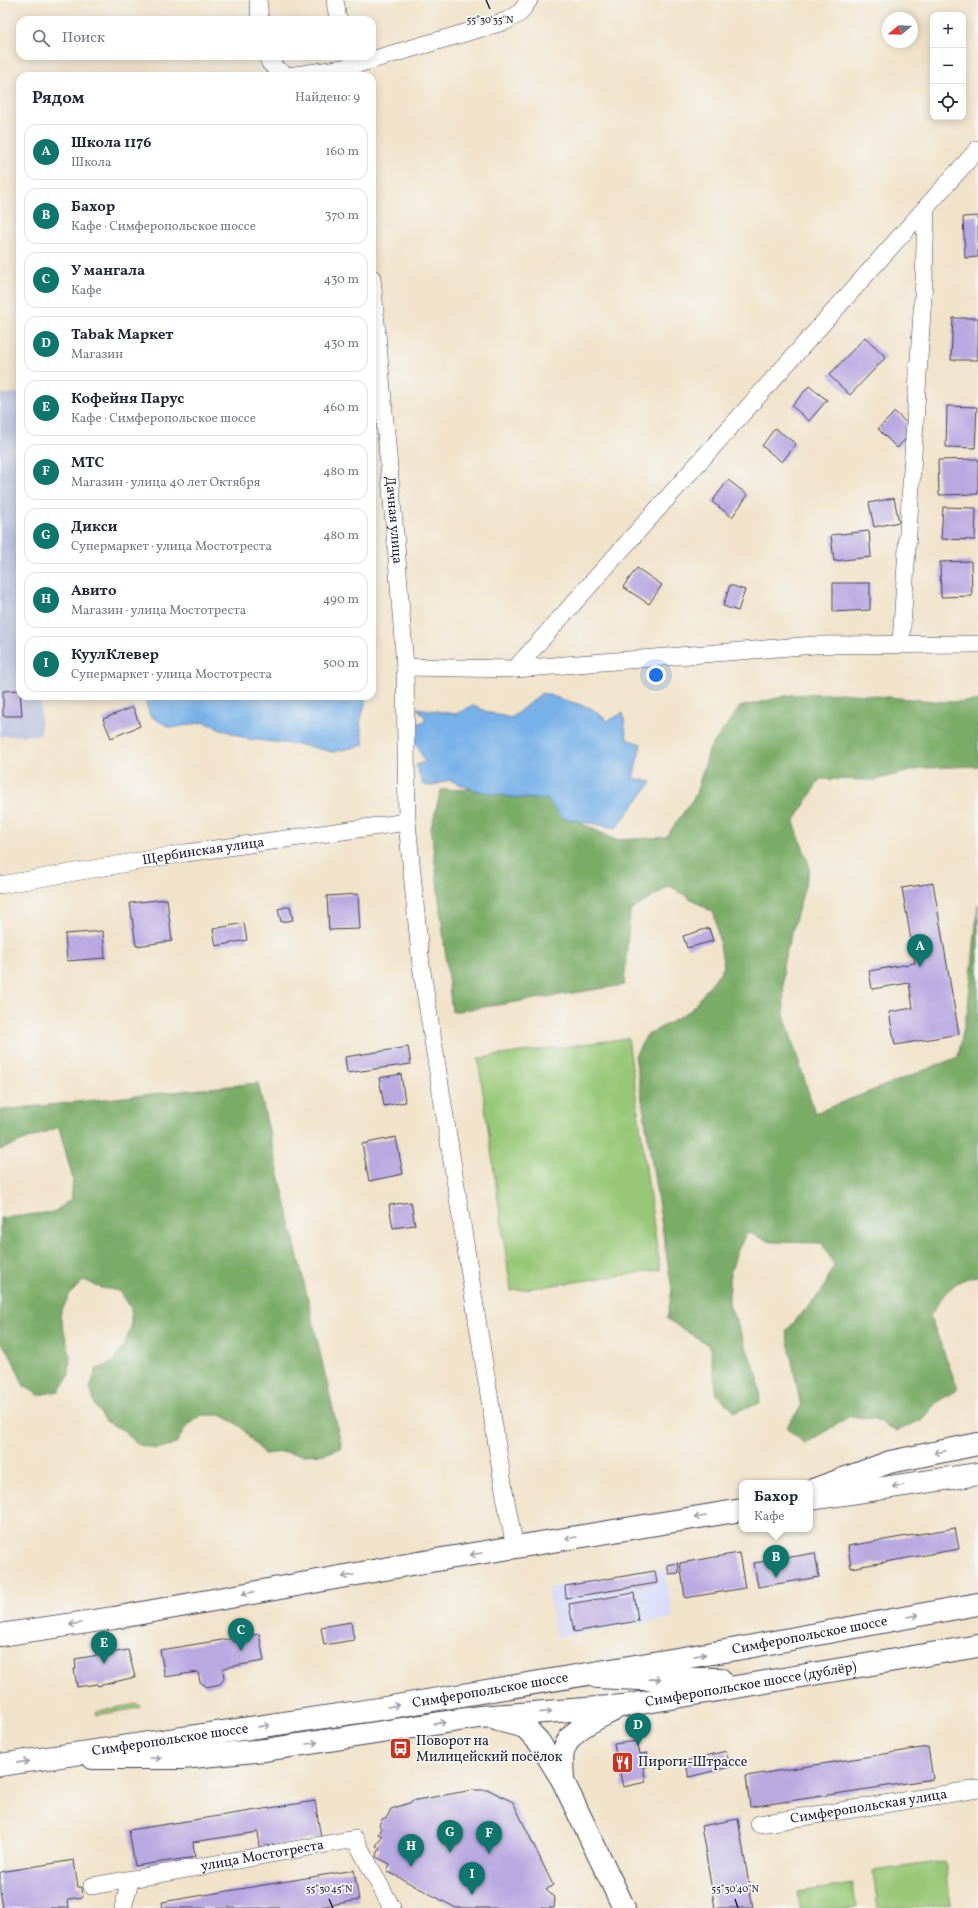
<!DOCTYPE html>
<html lang="ru">
<meta charset="utf-8">
<style>
body{margin:0;font-family:Vollkorn,serif;background:#f6f6f7;color:#1f2937}
.controls{position:absolute;right:12px;top:12px;display:grid;overflow:hidden;border-radius:8px;box-shadow:0 2px 10px #0003}
.controls button{width:36px;height:36px;display:grid;place-items:center;padding:0;border:0;border-bottom:1px solid #e0e1e3;background:#fff;color:#1f2937;font:20px sans-serif}
.compass{position:absolute;left:882px;top:12px;width:36px;height:36px;border-radius:50%;background:#fff;box-shadow:0 2px 10px #0003;rotate:251deg}
.you{position:absolute;left:656px;top:675px;width:14px;height:14px;margin:-10px;border:3px solid #fff;border-radius:50%;background:#1a73e8;box-shadow:0 0 0 6px #1a73e833}
.badge{display:grid;place-items:center;width:26px;height:26px;border-radius:50%;background:#0f766e;color:#fff;font-size:13px;font-weight:700}
.pin{position:absolute;translate:-50% -33px;filter:drop-shadow(0 1px 2px #0008)}
.pin::after{content:'';position:absolute;top:21px;width:14px;height:12px;background:inherit;clip-path:polygon(0 0,100% 0,50% 100%)}
.popup{position:absolute;left:739px;top:1480px;width:74px;height:52px;box-sizing:border-box;display:grid;place-content:center;border-radius:8px;background:#fff;filter:drop-shadow(0 1px 3px #0005);font-size:13px;white-space:nowrap;color:#747a83}
.popup b{font-size:15px;color:#1f2937}
.popup::after{content:'';position:absolute;left:50%;top:100%;margin-left:-8px;border:8px solid transparent;border-top-color:#fff}
.list{margin:0;padding:0;list-style:none}
h2{display:flex;justify-content:space-between;align-items:center;height:52px;margin:0;padding:0 16px;font-size:17px}
h2 small{font-size:13px;font-weight:400;color:#747a83}
.list li{display:grid;grid-template-columns:26px 1fr auto;gap:12px;align-items:center;box-sizing:border-box;height:56px;margin:0 8px 8px;padding:0 8px;border:1px solid #e0e1e3;border-radius:12px}
.list b{display:block;font-size:15px;white-space:nowrap}
.list p{margin:0;font-size:13px;white-space:nowrap;color:#747a83}
.list em{font-size:13px;font-style:normal;color:#747a83}
.icon{flex:none;width:22px;height:22px;fill:none;stroke:currentColor;stroke-width:2;stroke-linecap:round;stroke-linejoin:round}
.map{position:relative;flex:none;width:978px;height:1908px;overflow:hidden}
.search{position:absolute;background:#fff;box-shadow:0 2px 10px #0003;left:16px;top:16px;width:360px;height:44px;display:flex;align-items:center;gap:10px;box-sizing:border-box;padding:0 14px;border-radius:12px;color:#747a83;font-size:15px}
.panel{position:absolute;background:#fff;box-shadow:0 2px 10px #0003;left:16px;top:72px;width:360px;height:628px;border-radius:12px}
.map>svg:first-child{display:block}
.built{fill:#d4d8f9}
.industrial{fill:#bdc3de}
.green{fill:#98c877;stroke:#5d7559}
.forest{fill:#7aac68;stroke:#4e6752}
.water{fill:#77b1e8;stroke:#4c6a92}
.building{fill:#b9a9e1}
.lines{fill:none;stroke-linecap:round;stroke-linejoin:round}
.street-casing{stroke:#413f50;stroke-width:18}
.secondary-casing{stroke:#413f50;stroke-width:24}
.primary-casing{stroke:#413f50;stroke-width:24}
.street{stroke:#fff;stroke-width:17}
.secondary{stroke:#fff;stroke-width:22}
.primary{stroke:#fff;stroke-width:22}
.oneway{stroke:#9c9ca7}
.ticks{fill:none;stroke:#22223b;stroke-width:1.5}
.labels{text-anchor:middle;dominant-baseline:central;stroke-width:3.5;stroke-linejoin:round;paint-order:stroke}
.street-label{font-size:14px;fill:#22223b;stroke:#f6f6f2}
.poi-label{font-size:14px;fill:#22223b;stroke:#f6f6f2;text-anchor:start}
.ticks-label{font-size:10px;text-anchor:middle;fill:#22223b;stroke:#f6f6f2;stroke-width:3.5;stroke-linejoin:round;paint-order:stroke}
</style>
<div class="map">
<svg width="978" height="1908" viewBox="0 0 978 1908">
<rect width="100%" height="100%" fill="#f6f6f2"/>
<filter id="ink" filterUnits="userSpaceOnUse"><feTurbulence type="fractalNoise" baseFrequency=".025" numOctaves="2"/><feDisplacementMap in="SourceGraphic" scale="8" xChannelSelector="R" yChannelSelector="G"/><feConvolveMatrix kernelMatrix="1 2 1 2 8 2 1 2 1" color-interpolation-filters="sRGB"/></filter>
<filter id="wash" filterUnits="userSpaceOnUse"><feTurbulence type="fractalNoise" baseFrequency=".012" numOctaves="4" result="noise"/><feDisplacementMap in="SourceGraphic" scale="16" xChannelSelector="R" yChannelSelector="G"/><feGaussianBlur stdDeviation="0.9" result="paint"/><feColorMatrix in="noise" values="0 0 0 0 0 0 0 0 0 0 0 0 0 0 0 0 0 1.4 0 .05"/><feComposite in="paint" operator="in"/></filter>
<g filter="url(#wash)">
<rect width="100%" height="100%" fill="#f1e3ca"/>
<path class="built" d="M 665,1569 L 674,1618 L 556,1637 L 548,1588 Z"/>
<path class="industrial" d="M 20,393 L 20,696 L 41,696 L 41,735 L 0,736 L 0,394 Z"/>
<g class="green">
<path d="M 628,1038 L 660,1270 L 511,1291 L 478,1058 Z"/>
<path d="M 138,1704 L 140,1706 L 139,1708 L 97,1715 L 96,1713 L 97,1711 Z"/>
<path d="M 945,1861 L 951,1904 L 922,1908 L 878,1908 L 873,1871 Z"/>
<path d="M 853,1884 L 856,1908 L 800,1908 L 798,1892 Z"/>
</g>
<g class="forest">
<path d="M 842,693 L 945,702 L 978,701 L 978,766 L 923,768 L 874,780 L 820,779 L 794,822 L 810,868 L 783,964 L 784,1015 L 815,1113 L 958,1057 L 968,1007 L 978,904 L 978,1276 C 951,1280 943,1295 930,1316 L 958,1389 L 937,1402 L 921,1420 L 897,1431 L 875,1419 L 850,1416 L 805,1444 L 786,1427 L 801,1407 L 786,1331 L 822,1291 L 834,1265 L 822,1243 L 771,1242 L 747,1232 L 736,1254 L 729,1279 L 729,1304 L 758,1377 L 760,1403 L 735,1412 L 717,1395 L 710,1346 L 667,1319 L 672,1290 L 635,1056 L 646,1036 L 691,1010 L 724,967 L 714,913 L 670,886 L 630,911 L 624,985 L 452,1012 L 431,828 L 441,790 L 510,788 L 559,794 L 573,819 L 616,840 L 666,837 L 695,796 L 710,748 L 740,707 L 790,695 Z"/>
<path d="M 258,1083 L 342,1448 L 324,1454 L 304,1455 L 284,1452 L 264,1454 L 240,1426 L 221,1415 L 202,1415 L 186,1427 L 176,1444 L 156,1449 L 137,1444 L 123,1430 L 106,1422 L 96,1407 L 90,1388 L 96,1370 L 113,1362 L 124,1346 L 131,1327 L 131,1308 L 120,1291 L 101,1288 L 84,1280 L 69,1295 L 60,1315 L 70,1355 L 69,1375 L 59,1391 L 39,1395 L 24,1386 L 9,1352 L 0,1343 L 0,1218 L 54,1212 L 71,1199 L 73,1180 L 59,1127 L 0,1150 L 0,1110 Z"/>
</g>
<g class="water">
<path d="M 542,693 L 591,708 L 608,721 L 623,713 L 627,739 L 641,744 L 633,778 L 652,782 L 616,828 L 562,818 L 548,800 L 510,797 L 474,790 L 449,780 L 432,786 L 423,785 L 416,765 L 425,762 L 414,739 L 417,724 L 427,720 L 417,708 L 456,714 L 473,705 L 490,713 L 511,718 Z"/>
<path d="M 144,696 L 367,696 L 360,722 L 364,745 L 333,752 L 302,745 L 247,739 L 204,722 L 171,728 L 150,716 Z"/>
</g>
<g id="blocks">
<g class="building">
<path d="M 978,216 L 978,257 L 965,258 L 963,217 Z"/>
<path d="M 953,318 L 978,318 L 978,360 L 951,360 Z"/>
<path d="M 865,337 L 886,357 L 850,395 L 829,375 Z"/>
<path d="M 809,386 L 827,400 L 809,421 L 792,406 Z"/>
<path d="M 947,406 L 977,407 L 975,448 L 946,447 Z"/>
<path d="M 895,412 L 914,430 L 897,448 L 878,429 Z"/>
<path d="M 775,428 L 796,444 L 782,462 L 762,446 Z"/>
<path d="M 978,459 L 978,494 L 939,495 L 938,460 Z"/>
<path d="M 728,480 L 748,495 L 732,517 L 712,502 Z"/>
<path d="M 894,498 L 899,522 L 874,527 L 869,503 Z"/>
<path d="M 943,507 L 976,508 L 975,540 L 941,539 Z"/>
<path d="M 869,531 L 871,557 L 834,561 L 831,535 Z"/>
<path d="M 971,561 L 972,596 L 941,597 L 940,562 Z"/>
<path d="M 637,568 L 662,585 L 649,604 L 623,587 Z"/>
<path d="M 833,583 L 870,583 L 870,610 L 833,612 Z"/>
<path d="M 730,585 L 745,590 L 738,611 L 723,606 Z"/>
<path d="M 20,690 L 22,716 L 3,716 L 3,691 Z"/>
<path d="M 133,707 L 140,726 L 111,738 L 103,719 Z"/>
<path d="M 933,883 L 959,1034 L 895,1045 L 889,1012 L 913,1008 L 909,983 L 872,989 L 869,971 L 915,963 L 902,888 Z"/>
<path d="M 358,894 L 360,929 L 329,930 L 327,896 Z"/>
<path d="M 167,899 L 172,941 L 136,946 L 130,903 Z"/>
<path d="M 290,906 L 293,920 L 281,922 L 278,909 Z"/>
<path d="M 244,923 L 247,940 L 216,946 L 213,929 Z"/>
<path d="M 709,928 L 713,941 L 687,948 L 683,936 Z"/>
<path d="M 103,931 L 105,958 L 67,961 L 65,934 Z"/>
<path d="M 408,1047 L 411,1064 L 347,1073 L 345,1057 Z"/>
<path d="M 401,1074 L 405,1102 L 384,1106 L 379,1078 Z"/>
<path d="M 396,1137 L 403,1174 L 369,1181 L 362,1144 Z"/>
<path d="M 411,1202 L 415,1225 L 393,1228 L 389,1205 Z"/>
<path d="M 955,1528 L 959,1549 L 851,1568 L 848,1546 Z"/>
<path d="M 739,1553 L 745,1588 L 685,1598 L 680,1563 Z"/>
<path d="M 815,1553 L 819,1577 L 758,1587 L 754,1563 Z"/>
<path d="M 678,1563 L 679,1573 L 669,1574 L 667,1565 Z"/>
<path d="M 655,1571 L 657,1583 L 566,1598 L 565,1586 Z"/>
<path d="M 634,1593 L 638,1621 L 574,1632 L 569,1604 Z"/>
<path d="M 351,1622 L 354,1640 L 324,1645 L 321,1627 Z"/>
<path d="M 259,1634 L 264,1661 L 223,1668 L 224,1679 L 220,1684 L 207,1687 L 200,1682 L 198,1672 L 165,1677 L 160,1650 Z"/>
<path d="M 128,1650 L 135,1677 L 98,1686 L 97,1684 L 77,1687 L 74,1669 L 76,1669 L 75,1659 Z"/>
<path d="M 637,1741 L 640,1754 L 647,1753 L 650,1766 L 643,1767 L 646,1782 L 623,1787 L 614,1744 Z"/>
<path d="M 928,1747 L 933,1779 L 750,1807 L 746,1776 Z"/>
<path d="M 726,1751 L 730,1767 L 689,1777 L 685,1761 Z"/>
<path d="M 473,1790 L 489,1790 L 513,1802 L 553,1885 L 546,1890 L 555,1898 L 554,1908 L 456,1908 L 387,1871 L 390,1864 L 376,1857 L 380,1848 L 376,1846 L 382,1836 L 378,1834 L 381,1828 L 379,1825 L 382,1819 L 387,1817 L 391,1809 L 412,1802 L 411,1801 Z"/>
<path d="M 315,1801 L 321,1838 L 260,1847 L 258,1832 L 193,1842 L 195,1857 L 135,1866 L 129,1830 Z"/>
<path d="M 738,1819 L 753,1908 L 715,1908 L 701,1826 Z"/>
<path d="M 74,1860 L 78,1887 L 82,1887 L 83,1897 L 68,1899 L 69,1908 L 3,1908 L 0,1891 L 0,1872 Z"/>
<path d="M 354,1870 L 359,1900 L 313,1908 L 163,1908 L 162,1902 Z"/>
</g>
</g>
</g>
<g filter="url(#ink)">
<use href="#blocks" fill-opacity="0" stroke="#413f50" stroke-width="1"/>
<g class="lines">
<defs>
<g id="street">
<path d="M 258,0 L 260,20"/>
<path d="M 335,0 L 338,20"/>
<path d="M 267,56 L 270,63 L 279,71 L 288,76 L 344,68 L 506,21 L 520,13 L 529,0"/>
<path id="s1" d="M 372,278 L 396,545 L 405,667 L 407,822 L 421,965 L 505,1496 L 515,1548"/>
<path d="M 901,643 L 924,280 L 926,208"/>
<path d="M 405,667 L 515,669 L 815,645 L 978,644"/>
<path d="M 515,669 L 978,149"/>
<path id="s2" d="M 0,885 L 186,853 L 407,822"/>
<path id="s3" d="M 759,1824 L 978,1789"/>
<path id="s4" d="M 92,1886 L 355,1839 L 392,1908"/>
<path d="M 123,1908 L 130,1880"/>
</g>
<g id="secondary">
<path d="M 810,1491 L 890,1462 L 978,1444"/>
<path d="M 597,1677 L 639,1679 L 720,1679"/>
<path d="M 498,1720 L 525,1727 L 539,1742 L 563,1781 L 624,1908"/>
<path id="s5" d="M 93,1758 L 182,1758 L 265,1750 L 479,1717 L 623,1706 L 978,1646"/>
<path d="M 563,1781 C 563,1772 561,1761 563,1752 C 570,1729 592,1721 612,1711"/>
</g>
<g id="primary">
<path d="M 810,1499 L 978,1474"/>
<path d="M 0,1635 L 114,1618 L 412,1564 L 742,1510"/>
<path id="s6" d="M 0,1765 L 379,1709 L 737,1649 L 978,1604"/>
</g>
</defs>
<use href="#street" class="street-casing"/>
<use href="#secondary" class="secondary-casing"/>
<use href="#primary" class="primary-casing"/>
<use href="#street" class="street"/>
<use href="#secondary" class="secondary"/>
<use href="#primary" class="primary"/>
</g>
<defs><path id="oneway-shaft" d="M-6 0H5M1.5-3L5.5 0L1.5 3" fill="none" stroke-width="1.6" stroke-linecap="round" stroke-linejoin="round"/></defs>
<g class="oneway">
<use href="#oneway-shaft" transform="translate(940 1452) rotate(168)"/>
<use href="#oneway-shaft" transform="translate(898 1486) rotate(171)"/>
<use href="#oneway-shaft" transform="translate(700 1517) rotate(171)"/>
<use href="#oneway-shaft" transform="translate(571 1538) rotate(171)"/>
<use href="#oneway-shaft" transform="translate(476 1554) rotate(171)"/>
<use href="#oneway-shaft" transform="translate(348 1576) rotate(170)"/>
<use href="#oneway-shaft" transform="translate(248 1593) rotate(169)"/>
<use href="#oneway-shaft" transform="translate(913 1616) rotate(-10)"/>
<use href="#oneway-shaft" transform="translate(75 1624) rotate(172)"/>
<use href="#oneway-shaft" transform="translate(700 1655) rotate(-9)"/>
<use href="#oneway-shaft" transform="translate(655 1679) rotate(-1)"/>
<use href="#oneway-shaft" transform="translate(393 1706) rotate(-10)"/>
<use href="#oneway-shaft" transform="translate(546 1712) rotate(-5)"/>
<use href="#oneway-shaft" transform="translate(440 1723) rotate(-9)"/>
<use href="#oneway-shaft" transform="translate(264 1726) rotate(-8)"/>
<use href="#oneway-shaft" transform="translate(312 1743) rotate(-9)"/>
<use href="#oneway-shaft" transform="translate(155 1758)"/>
<use href="#oneway-shaft" transform="translate(23 1762) rotate(-8)"/>
</g>
</g>
<path class="ticks" d="M 486,0 L 490,9M 329,1899 L 333,1908M 735,1899 L 738,1908"/>
<defs>
<symbol id="bus-square" viewBox="-11 -11 22 22"><rect x="-9" y="-9" width="18" height="18" rx="4" fill="#c8321e" stroke="#f6f6f2"/><path d="M-5-6H5V4H4V6H2V4H-2V6H-4V4H-5ZM-3.5-4V0h7V-4ZM-3.5 1.2v1.5H-2V1.2ZM2 1.2v1.5H3.5V1.2Z" fill="#fff"/></symbol>
<symbol id="restaurant-square" viewBox="-11 -11 22 22"><rect x="-9" y="-9" width="18" height="18" rx="4" fill="#c8321e" stroke="#f6f6f2"/><path d="M-5-6h1v4h1v-4h1v4h1v-4h1v5L-1.5 .5V6h-2V.5L-5-1ZM5-6V6H3V1.5H1.5Q1.5-4 5-6Z" fill="#fff"/></symbol>
</defs>
<g fill-rule="evenodd">
<use href="#bus-square" x="388" y="1736" width="25" height="25"/>
<use href="#restaurant-square" x="610" y="1750" width="25" height="25"/>
</g>
<g class="labels">
<g class="street-label">
<text stroke="none"><textPath href="#s1" startOffset="243">Дачная улица</textPath></text>
<text stroke="none"><textPath href="#s2" startOffset="206">Щербинская улица</textPath></text>
<text stroke="none"><textPath href="#s6" startOffset="820">Симферопольское шоссе</textPath></text>
<text stroke="none"><textPath href="#s5" startOffset="663">Симферопольское шоссе (дублёр)</textPath></text>
<text stroke="none"><textPath href="#s6" startOffset="496">Симферопольское шоссе</textPath></text>
<text stroke="none"><textPath href="#s6" startOffset="172">Симферопольское шоссе</textPath></text>
<text stroke="none"><textPath href="#s3" startOffset="111">Симферопольская улица</textPath></text>
<text stroke="none"><textPath href="#s4" startOffset="173">улица Мостотреста</textPath></text>
</g>
<g class="poi-label">
<text x="416" y="1741">Поворот на<tspan x="416" dy="16">Милицейский посёлок</tspan></text>
<text x="638" y="1762">Пироги-Штрассе</text>
</g>
</g>
<g class="ticks-label">
<text x="490" y="23">55°30'35"N</text>
<text x="329" y="1892">55°30'45"N</text>
<text x="735" y="1892">55°30'40"N</text>
</g>
</svg>
<div class="controls">
<button>+</button>
<button>−</button>
<button><svg class="icon" aria-label="locate" viewBox="0 0 24 24"><circle cx="12" cy="12" r="6"/><path d="M12 2v4M12 18v4M2 12h4M18 12h4"/></svg></button>
</div>
<svg class="compass" viewBox="-18 -18 36 36"><path d="M0-13l5 13h-10z" fill="#e53935"/><path d="M0 13l5-13h-10z" fill="#747a83"/></svg>
<div class="you"></div>
<div class="pin badge" style="left:920px;top:967px">A</div>
<div class="pin badge" style="left:776px;top:1578px">B</div>
<div class="popup"><b>Бахор</b>Кафе</div>
<div class="pin badge" style="left:241px;top:1651px">C</div>
<div class="pin badge" style="left:638px;top:1746px">D</div>
<div class="pin badge" style="left:104px;top:1664px">E</div>
<div class="pin badge" style="left:489px;top:1854px">F</div>
<div class="pin badge" style="left:450px;top:1853px">G</div>
<div class="pin badge" style="left:411px;top:1867px">H</div>
<div class="pin badge" style="left:472px;top:1895px">I</div>
<div class="search"><svg class="icon" aria-label="search" viewBox="0 0 24 24"><circle cx="10" cy="10" r="6"/><path d="M15 15l6 6"/></svg>Поиск</div>
<section class="panel">
<h2>Рядом<small>Найдено: 9</small></h2>
<ul class="list">
<li><span class="badge">A</span><div><b>Школа 1176</b><p>Школа</p></div><em>160 m</em></li>
<li><span class="badge">B</span><div><b>Бахор</b><p>Кафе · Симферопольское шоссе</p></div><em>370 m</em></li>
<li><span class="badge">C</span><div><b>У мангала</b><p>Кафе</p></div><em>430 m</em></li>
<li><span class="badge">D</span><div><b>Tabak Маркет</b><p>Магазин</p></div><em>430 m</em></li>
<li><span class="badge">E</span><div><b>Кофейня Парус</b><p>Кафе · Симферопольское шоссе</p></div><em>460 m</em></li>
<li><span class="badge">F</span><div><b>МТС</b><p>Магазин · улица 40 лет Октября</p></div><em>480 m</em></li>
<li><span class="badge">G</span><div><b>Дикси</b><p>Супермаркет · улица Мостотреста</p></div><em>480 m</em></li>
<li><span class="badge">H</span><div><b>Авито</b><p>Магазин · улица Мостотреста</p></div><em>490 m</em></li>
<li><span class="badge">I</span><div><b>КуулКлевер</b><p>Супермаркет · улица Мостотреста</p></div><em>500 m</em></li>
</ul>
</section>
</div>
